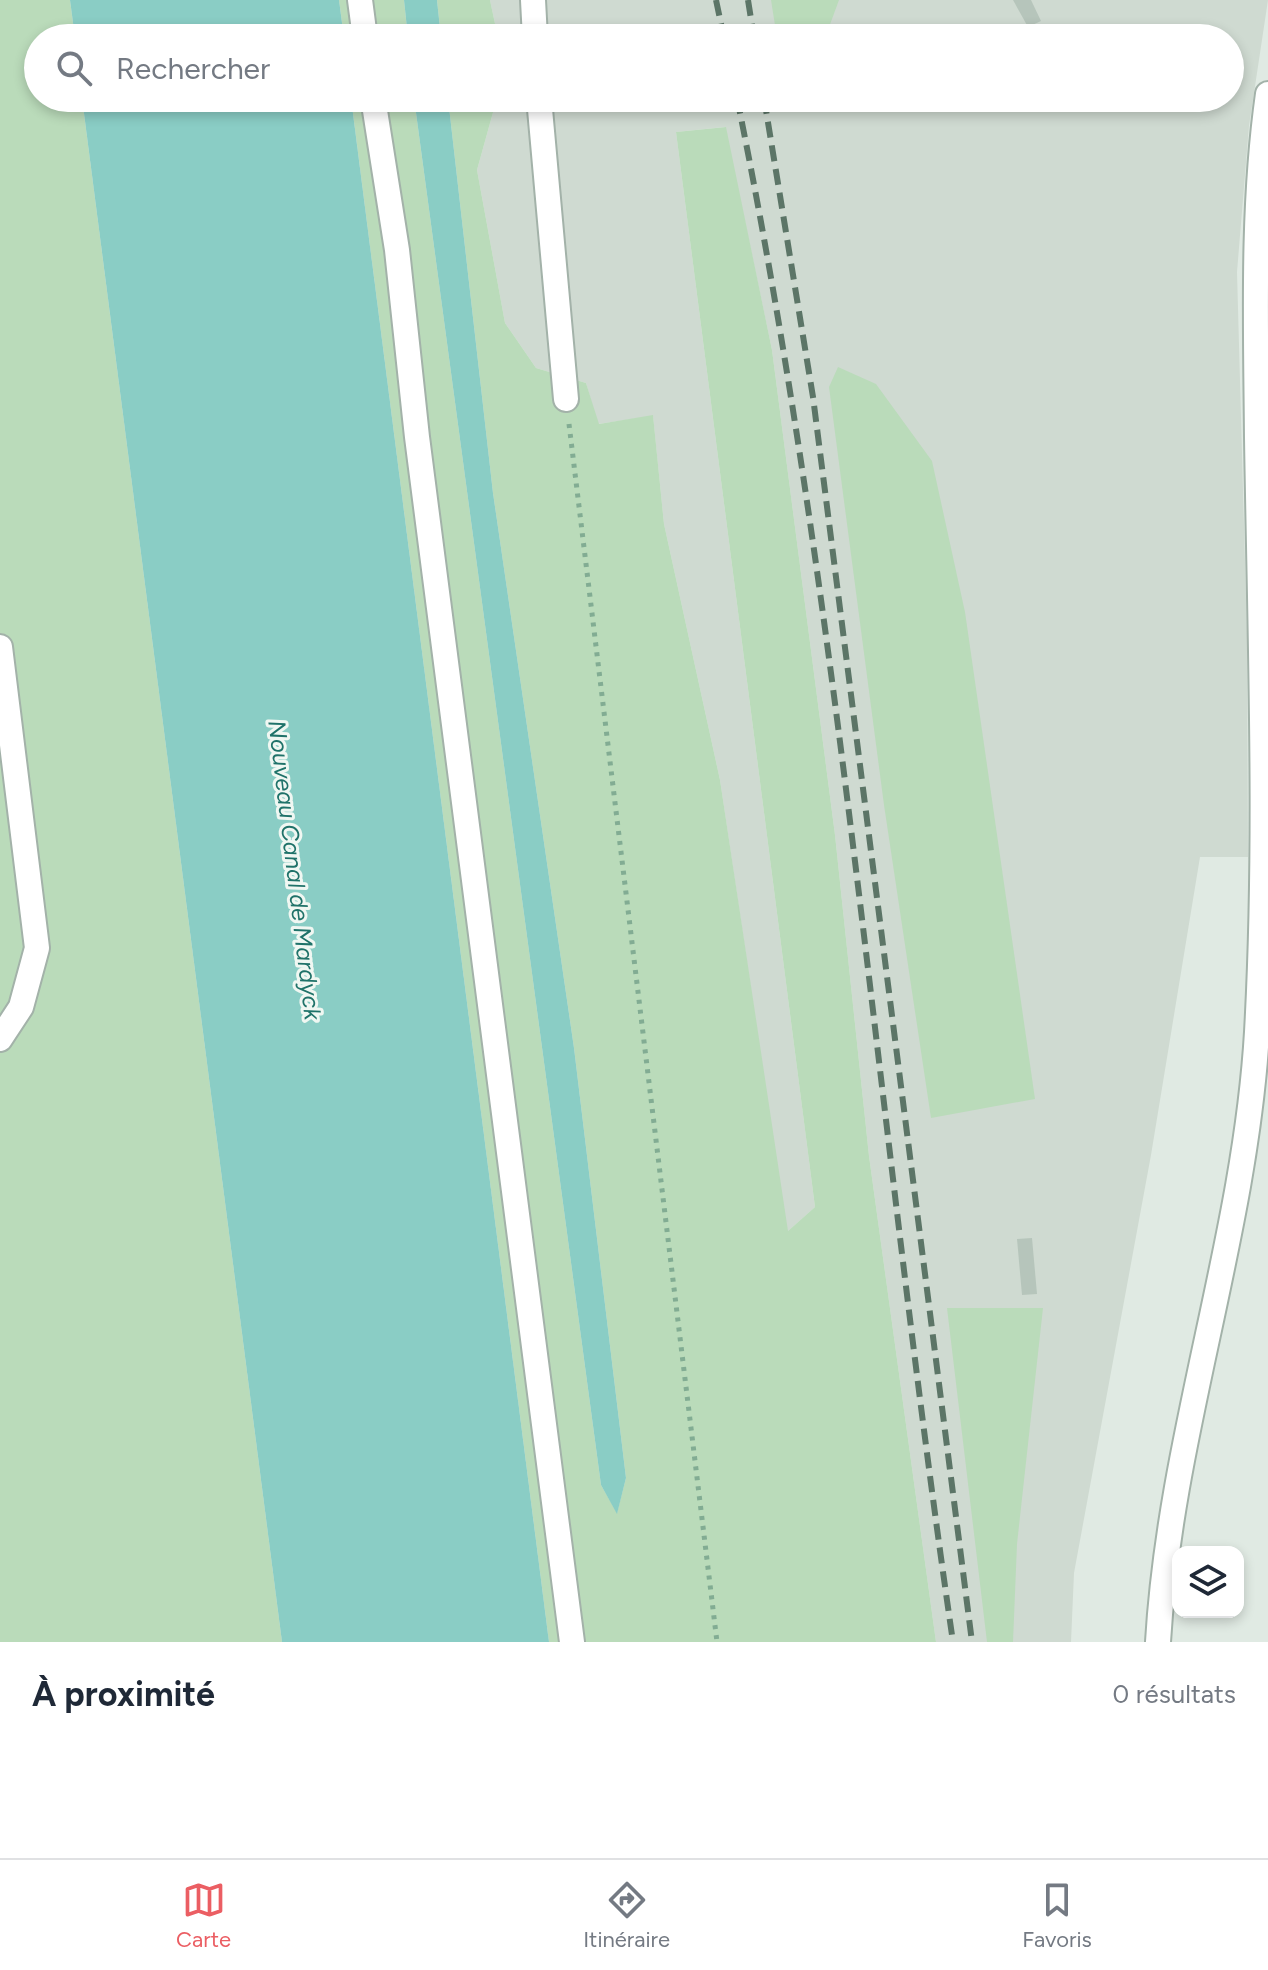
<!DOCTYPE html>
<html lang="fr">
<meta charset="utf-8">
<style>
body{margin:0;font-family:Figtree,sans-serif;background:#f2f2f3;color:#1f2937}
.controls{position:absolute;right:24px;bottom:24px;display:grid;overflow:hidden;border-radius:16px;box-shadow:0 4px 12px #0003}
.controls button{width:72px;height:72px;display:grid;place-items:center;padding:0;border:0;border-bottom:2px solid #e0e1e3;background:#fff;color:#1f2937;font:40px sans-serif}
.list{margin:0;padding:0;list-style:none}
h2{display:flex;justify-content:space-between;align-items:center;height:104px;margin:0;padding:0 32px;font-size:34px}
h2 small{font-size:26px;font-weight:400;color:#747a83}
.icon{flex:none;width:44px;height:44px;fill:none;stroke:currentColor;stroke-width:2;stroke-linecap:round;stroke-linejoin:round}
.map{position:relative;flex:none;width:1268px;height:1642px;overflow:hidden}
.search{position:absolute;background:#fff;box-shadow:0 4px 12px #0003;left:24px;right:24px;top:24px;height:88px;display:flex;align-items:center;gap:20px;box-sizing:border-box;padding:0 28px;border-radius:44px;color:#747a83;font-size:30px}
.sheet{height:216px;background:#fff}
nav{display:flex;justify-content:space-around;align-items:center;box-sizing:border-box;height:112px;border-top:2px solid #e0e1e3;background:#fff;font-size:22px;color:#747a83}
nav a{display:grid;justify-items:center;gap:4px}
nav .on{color:#eb5e63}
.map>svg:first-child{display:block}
.built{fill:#cfdad1}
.green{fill:#badbba}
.water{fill:#8acdc5}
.building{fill:#b6c5bb}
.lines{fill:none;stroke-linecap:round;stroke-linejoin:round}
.minor-casing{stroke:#a3b2a9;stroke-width:28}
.path{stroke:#82ac93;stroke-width:5;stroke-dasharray:4 6;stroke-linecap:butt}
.minor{stroke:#fff;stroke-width:24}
.rail{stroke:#5c7567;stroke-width:6;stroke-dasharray:16 8;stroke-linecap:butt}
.labels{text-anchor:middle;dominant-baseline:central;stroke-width:6;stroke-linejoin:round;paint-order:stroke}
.water-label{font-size:24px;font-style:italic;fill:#1f7269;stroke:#f0f7f2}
</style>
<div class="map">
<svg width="1268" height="1642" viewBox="0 0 1268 1642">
<rect width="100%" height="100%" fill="#e0eae3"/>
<path class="built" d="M 490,0 L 1268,0 L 1249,126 L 1237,272 L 1247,635 L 1248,857 L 1200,857 L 1151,1155 L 1074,1573 L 1071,1642 L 936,1642 L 869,1156 L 835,835 L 772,350 L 725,127 L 676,132 L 815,1207 L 787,1232 L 720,780 L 664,524 L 653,416 L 598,424 L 586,383 L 536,368 L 505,323 L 477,170 L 497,98 L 1230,98 L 1230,38 L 498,38 Z"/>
<g class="green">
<path d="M 0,0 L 70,0 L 75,38 L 38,38 L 38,98 L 82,98 L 282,1642 L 0,1642 Z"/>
<path d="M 339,0 L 404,0 L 408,38 L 344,38 Z"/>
<path d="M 437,0 L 490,0 L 498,38 L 441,38 Z"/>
<path d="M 771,0 L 839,0 L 825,38 L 777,38 Z"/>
<path d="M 351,98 L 414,98 L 601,1485 L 617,1513 L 626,1478 L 574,1048 L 493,493 L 448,98 L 497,98 L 477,170 L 505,323 L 536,368 L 586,383 L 599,424 L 653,415 L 664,524 L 720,780 L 788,1231 L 815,1207 L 676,132 L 726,127 L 772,350 L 835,835 L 869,1156 L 936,1642 L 549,1642 Z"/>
<path d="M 838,367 L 876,384 L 932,461 L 965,612 L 1035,1099 L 931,1118 L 884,805 L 829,387 Z"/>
<path d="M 947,1308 L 1043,1308 L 1017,1544 L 1013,1642 L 987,1642 Z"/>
</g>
<g class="water">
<path d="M 70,0 L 339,0 L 344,38 L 75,38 Z"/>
<path d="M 404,0 L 437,0 L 441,38 L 408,38 Z"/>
<path d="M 82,98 L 351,98 L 549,1642 L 282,1642 Z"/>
<path d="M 414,98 L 448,98 L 493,493 L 574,1048 L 626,1478 L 617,1514 L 601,1485 Z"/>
</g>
<g class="building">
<path d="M 1013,0 L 1031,0 L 1041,21 L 1028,27 Z"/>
<path d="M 1032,1238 L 1037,1294 L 1022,1295 L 1017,1239 Z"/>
</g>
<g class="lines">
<defs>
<g id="minor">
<path d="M 360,0 L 365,38"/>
<path d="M 533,0 L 535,38"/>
<path d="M 373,98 L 397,250 L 417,437 L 572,1642"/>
<path d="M 539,98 L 566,399"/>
<path d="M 0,647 L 37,948 L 21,1007 L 0,1039"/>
<path d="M 1158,1642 C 1170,1435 1245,1238 1257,1032 C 1268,835 1260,635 1257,437 C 1256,322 1252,208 1268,94"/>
</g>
</defs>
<use href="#minor" class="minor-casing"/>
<path class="path" d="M 569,424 L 717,1642"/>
<use href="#minor" class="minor"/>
<g class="rail">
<path d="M 716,0 L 724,38"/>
<path d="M 748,0 L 754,38"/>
<path d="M 737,98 C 841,608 878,1128 953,1642"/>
<path d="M 764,98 L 813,397 L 972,1642"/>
</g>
</g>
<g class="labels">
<g class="water-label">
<text transform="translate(295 870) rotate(83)">Nouveau Canal de Mardyck</text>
</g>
</g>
</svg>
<div class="controls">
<button><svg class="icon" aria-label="layers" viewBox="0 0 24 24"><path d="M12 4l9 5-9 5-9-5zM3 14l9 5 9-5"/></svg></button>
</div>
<div class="search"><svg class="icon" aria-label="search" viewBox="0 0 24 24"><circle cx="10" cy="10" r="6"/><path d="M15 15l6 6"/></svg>Rechercher</div>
</div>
<section class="sheet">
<h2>À proximité<small>0 résultats</small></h2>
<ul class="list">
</ul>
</section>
<nav>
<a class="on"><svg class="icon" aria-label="map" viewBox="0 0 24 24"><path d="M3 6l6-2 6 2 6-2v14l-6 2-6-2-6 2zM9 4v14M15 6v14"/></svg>Carte</a>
<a><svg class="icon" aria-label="directions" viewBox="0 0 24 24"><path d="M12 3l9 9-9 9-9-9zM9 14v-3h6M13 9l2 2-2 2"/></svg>Itinéraire</a>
<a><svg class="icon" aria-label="saved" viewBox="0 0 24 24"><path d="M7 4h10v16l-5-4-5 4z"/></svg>Favoris</a>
</nav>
